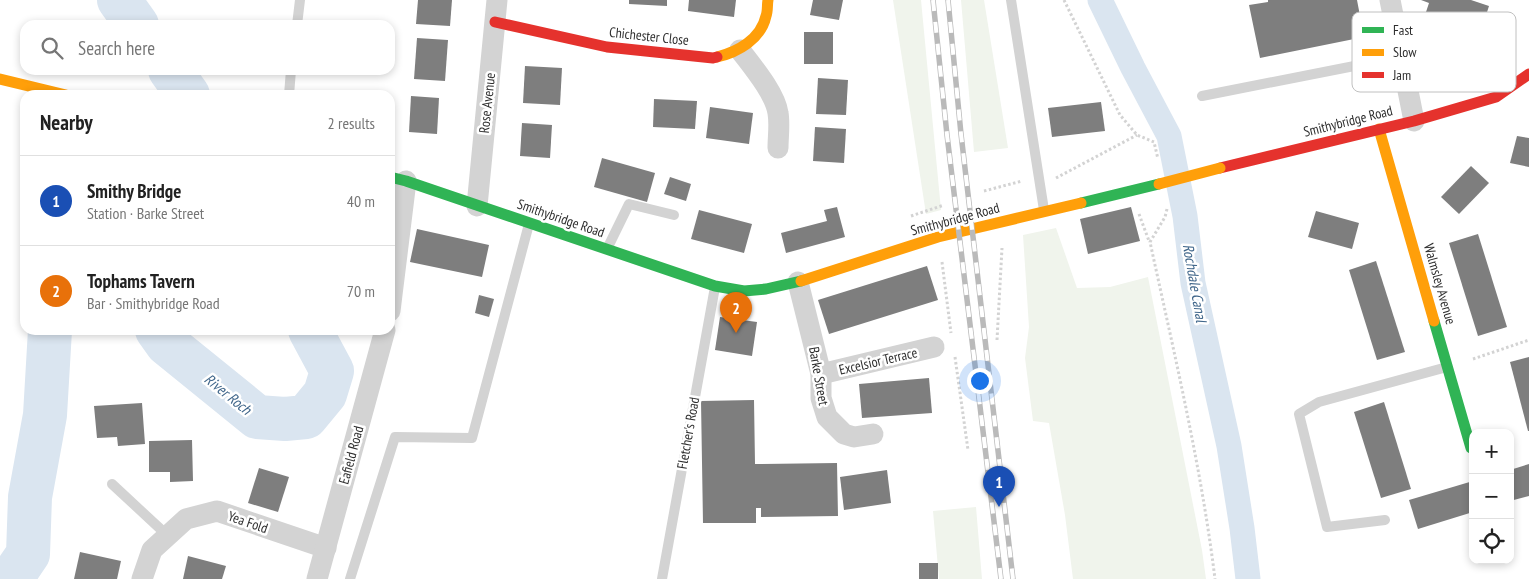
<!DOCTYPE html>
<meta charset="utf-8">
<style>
body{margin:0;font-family:"PT Sans Narrow",sans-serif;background:#f2f2f2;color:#222}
.controls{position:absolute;right:15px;bottom:15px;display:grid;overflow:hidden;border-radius:10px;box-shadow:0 2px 8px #0003}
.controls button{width:45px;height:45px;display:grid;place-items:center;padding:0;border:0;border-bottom:1px solid #e0e0e0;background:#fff;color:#222;font:25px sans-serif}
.you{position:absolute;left:979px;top:380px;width:18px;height:18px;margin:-12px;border:4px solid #fff;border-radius:50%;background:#1a73e8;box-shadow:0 0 0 8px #1a73e833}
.badge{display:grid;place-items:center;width:32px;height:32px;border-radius:50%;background:#b45309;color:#fff;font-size:16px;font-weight:700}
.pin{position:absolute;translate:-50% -41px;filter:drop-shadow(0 1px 2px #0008)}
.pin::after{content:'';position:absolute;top:26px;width:18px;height:15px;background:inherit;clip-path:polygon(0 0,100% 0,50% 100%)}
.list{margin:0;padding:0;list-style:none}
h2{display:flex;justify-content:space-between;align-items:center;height:65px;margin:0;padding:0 20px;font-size:21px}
h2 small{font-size:16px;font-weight:400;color:#767676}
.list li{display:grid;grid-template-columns:32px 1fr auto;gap:15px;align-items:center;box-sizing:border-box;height:90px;padding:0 20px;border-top:1px solid #e0e0e0}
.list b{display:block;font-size:19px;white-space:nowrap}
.list p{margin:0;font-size:16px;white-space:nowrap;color:#767676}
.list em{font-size:16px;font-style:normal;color:#767676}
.icon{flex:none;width:28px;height:28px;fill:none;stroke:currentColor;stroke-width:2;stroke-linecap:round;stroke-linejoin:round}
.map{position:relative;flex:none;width:1529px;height:579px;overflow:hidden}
.search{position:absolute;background:#fff;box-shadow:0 2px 8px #0003;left:20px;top:20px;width:375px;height:55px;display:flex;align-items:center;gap:12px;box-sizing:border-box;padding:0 18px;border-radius:15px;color:#767676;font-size:19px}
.panel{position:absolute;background:#fff;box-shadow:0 2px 8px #0003;left:20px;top:90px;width:375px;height:245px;border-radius:15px}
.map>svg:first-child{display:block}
.green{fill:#f0f4ec}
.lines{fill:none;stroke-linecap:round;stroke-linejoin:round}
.canal{stroke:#dae5f0;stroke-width:25}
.river{stroke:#dae5f0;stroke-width:44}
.building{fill:#7e7e7e}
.path{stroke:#d3d3d3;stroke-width:3;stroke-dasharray:2.5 2.5;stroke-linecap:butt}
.lane{stroke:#d3d3d3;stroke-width:10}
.street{stroke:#d3d3d3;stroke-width:21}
.fast{stroke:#30b455;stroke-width:11}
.slow{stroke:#ff9f0a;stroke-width:11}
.jam{stroke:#e5322d;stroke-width:11}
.rail-casing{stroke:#bababa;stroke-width:5.5}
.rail{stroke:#fff;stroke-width:4;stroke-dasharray:11;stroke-linecap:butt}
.slow-bridge{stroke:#ff9f0a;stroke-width:11}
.labels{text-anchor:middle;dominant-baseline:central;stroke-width:5;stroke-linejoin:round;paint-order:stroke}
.street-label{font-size:14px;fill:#2e2e2e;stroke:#fff}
.water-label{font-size:15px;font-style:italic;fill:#41678b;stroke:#fff}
.key{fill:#fff;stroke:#c0c0c0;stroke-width:1}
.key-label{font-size:14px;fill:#2e2e2e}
</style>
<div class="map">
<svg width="1529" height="579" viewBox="0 0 1529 579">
<rect width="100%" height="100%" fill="#fff"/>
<g class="green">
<path d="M 893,0 L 921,0 L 941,210 L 926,214 Z"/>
<path d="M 961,0 L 984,0 L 1008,148 L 974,152 Z"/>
<path d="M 1056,228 L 1077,288 L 1110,287 L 1148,277 L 1202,550 L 1206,579 L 1073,579 L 1065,515 L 1049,423 L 1033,421 L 1025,358 L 1029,327 L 1023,235 Z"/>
<path d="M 976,507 L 982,579 L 939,579 L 933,511 Z"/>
</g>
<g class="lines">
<path class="canal" d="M 1100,0 L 1133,68 L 1169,136 L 1185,216 L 1193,283 L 1229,446 L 1242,528 L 1248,579"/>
<g class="river">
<path d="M 119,0 L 137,25"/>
<path d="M 170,70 L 188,95"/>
<path d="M 157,330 L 167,344 L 257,417 L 285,419 L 306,417 L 325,394 L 332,371 L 310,330"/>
<path d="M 11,579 L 28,554 L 30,497 L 45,415 L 50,330"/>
</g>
</g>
<g class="building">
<path d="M 418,0 L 452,0 L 450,26 L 416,24 Z"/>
<path d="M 629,0 L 667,0 L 667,6 L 629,4 Z"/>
<path d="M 689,0 L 736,0 L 734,17 L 688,11 Z"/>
<path d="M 813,0 L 843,0 L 839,20 L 810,15 Z"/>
<path d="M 1268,0 L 1357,0 L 1364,37 L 1260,58 L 1249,5 L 1268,2 Z"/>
<path d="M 1421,0 L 1471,0 L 1489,6 L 1479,37 L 1459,30 L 1455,42 L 1420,30 L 1429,3 Z"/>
<rect x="804" y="32" width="29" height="32"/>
<path d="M 417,38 L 448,40 L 445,81 L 414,79 Z"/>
<path d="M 525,66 L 562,68 L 560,105 L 523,103 Z"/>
<path d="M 818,78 L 848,80 L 846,115 L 816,114 Z"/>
<path d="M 411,96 L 439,98 L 437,134 L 409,132 Z"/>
<path d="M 654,99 L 697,101 L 695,129 L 653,127 Z"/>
<path d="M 1101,102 L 1105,131 L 1052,137 L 1048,108 Z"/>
<path d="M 710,107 L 753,113 L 749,144 L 706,138 Z"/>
<path d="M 522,123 L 552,125 L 550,158 L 520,156 Z"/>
<path d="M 815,127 L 846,129 L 844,163 L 813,161 Z"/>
<path d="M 1517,136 L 1529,138 L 1529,167 L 1510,163 Z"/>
<path d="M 602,158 L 655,173 L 647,202 L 594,187 Z"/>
<path d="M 1471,166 L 1489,183 L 1459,214 L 1441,197 Z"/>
<path d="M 670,177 L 691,184 L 686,201 L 664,194 Z"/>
<path d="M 837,207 L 845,237 L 786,253 L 781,233 L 827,221 L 824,210 Z"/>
<path d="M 1131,207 L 1140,241 L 1088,254 L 1080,219 Z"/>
<path d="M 699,210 L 752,224 L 744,253 L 691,239 Z"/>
<path d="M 1316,211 L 1359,223 L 1352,249 L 1308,237 Z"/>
<path d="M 417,229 L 489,245 L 482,277 L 410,262 Z"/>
<path d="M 1478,234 L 1507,327 L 1478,336 L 1449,243 Z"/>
<path d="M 1376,261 L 1405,352 L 1377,360 L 1349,270 Z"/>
<path d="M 927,266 L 938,300 L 829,334 L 818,300 Z"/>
<path d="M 479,295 L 494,299 L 489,317 L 475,313 Z"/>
<path d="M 720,317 L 757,322 L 752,356 L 715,350 Z"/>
<path d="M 1529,357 L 1529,431 L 1528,431 L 1510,362 Z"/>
<path d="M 929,378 L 932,413 L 862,418 L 859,384 Z"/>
<path d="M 754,400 L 755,464 L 837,463 L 838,516 L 761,517 L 761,508 L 756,508 L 756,523 L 703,523 L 701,401 Z"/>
<path d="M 1384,402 L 1411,489 L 1381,498 L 1354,412 Z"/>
<path d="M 142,403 L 145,444 L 118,446 L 117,437 L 97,438 L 94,406 Z"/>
<path d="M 192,440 L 193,481 L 170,482 L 170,472 L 149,472 L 149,441 Z"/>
<path d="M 1529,464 L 1529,496 L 1510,501 L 1510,470 Z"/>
<path d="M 259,468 L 289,477 L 278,512 L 248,503 Z"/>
<path d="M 887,470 L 891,503 L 844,510 L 840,477 Z"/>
<path d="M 1473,481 L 1473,512 L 1418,529 L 1409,500 Z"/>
<path d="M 80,552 L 121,561 L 117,579 L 74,579 Z"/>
<path d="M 188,556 L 226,566 L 222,579 L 183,579 Z"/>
<rect x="919" y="563" width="19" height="16"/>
</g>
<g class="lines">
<g class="path">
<path d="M 1064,0 L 1120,115 L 1137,135 L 1154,142 L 1158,159"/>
<path d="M 1056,178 L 1137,135"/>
<path d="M 984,191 L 1022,181"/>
<path d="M 1167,209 L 1165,217 L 1150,242 C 1174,353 1201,465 1215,579"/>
<path d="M 1139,214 L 1149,241"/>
<path d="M 911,216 L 944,205"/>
<path d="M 942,262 L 951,333"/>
<path d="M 997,340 L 1002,248"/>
<path d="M 955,357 L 968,450"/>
<path d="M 1473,359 L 1529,340"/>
</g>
<g class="lane">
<path d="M 1011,0 L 1044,210"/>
<path d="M 297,25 L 300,0"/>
<path d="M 289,95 L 291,70"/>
<path d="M 1202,96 L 1400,57"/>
<path d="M 607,249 L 629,204 L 674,215"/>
<path d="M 112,484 L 168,536"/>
<path d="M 1385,520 L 1327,527 L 1299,414 L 1319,402 L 1447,367"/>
<path d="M 350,579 L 395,437 L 472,438 L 529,224"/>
<path d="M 662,579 L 715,287"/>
</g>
<g class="street">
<path d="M 1390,0 L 1414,121"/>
<path d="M 740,50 C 752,66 775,93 778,113 C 780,124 778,137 778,148"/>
<path d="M 477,206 L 497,0"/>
<path d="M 798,282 L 821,374 L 821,398 L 827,417 L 844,434 L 854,437 L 873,434"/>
<path d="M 390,311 L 406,181"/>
<path d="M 821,374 L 934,347"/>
<path d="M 142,579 L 152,550 L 186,519 L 217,511 L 326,548"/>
<path d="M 317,579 L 385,330"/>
</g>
<g class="fast">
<path d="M 390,177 L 406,181 L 715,286 L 744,291 L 766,289 L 801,281"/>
<path d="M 1081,203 L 1159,184"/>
<path d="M 1434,321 L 1471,448"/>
</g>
<g class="slow">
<path d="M 717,57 C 738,52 761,39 766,16 C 768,11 767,5 768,0"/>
<path d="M 0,79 L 66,95"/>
<path d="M 1379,129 L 1434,321"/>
<path d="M 801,281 L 938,237 L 1081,203"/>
</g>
<g class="jam">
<path d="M 495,22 L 607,47 L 713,58 L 717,57"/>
<path d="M 1220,168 L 1414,121 L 1496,97 L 1529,74"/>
</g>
<defs>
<g id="rail">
<path d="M 933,0 L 947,135 L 1001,579"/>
<path d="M 948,0 L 961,134 L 1013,579"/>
</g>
</defs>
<use href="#rail" class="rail-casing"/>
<use href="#rail" class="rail"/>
<path class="slow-bridge" d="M 1159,184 L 1220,168"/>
</g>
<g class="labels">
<g class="street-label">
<text transform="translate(649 36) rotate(6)">Chichester Close</text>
<text transform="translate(487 103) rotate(-84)">Rose Avenue</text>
<text transform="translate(1348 121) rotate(-14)">Smithybridge Road</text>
<text transform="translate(561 218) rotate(19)">Smithybridge Road</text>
<text transform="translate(955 219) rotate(-15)">Smithybridge Road</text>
<text transform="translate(1440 284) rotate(74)">Walmsley Avenue</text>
<text transform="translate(878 361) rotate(-13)">Excelsior Terrace</text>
<text transform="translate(819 376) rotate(80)">Barke Street</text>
<text transform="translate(688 433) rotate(-80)">Fletcher's Road</text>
<text transform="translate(351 455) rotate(-75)">Eafield Road</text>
<text transform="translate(248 522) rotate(19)">Yea Fold</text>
</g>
<g class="water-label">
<text transform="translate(1195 283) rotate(80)">Rochdale Canal</text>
<text transform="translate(228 394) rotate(39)">River Roch</text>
</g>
</g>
<rect x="1352" y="12" width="164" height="80" rx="8" class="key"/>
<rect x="1362" y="27" width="22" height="6" fill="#30b455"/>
<rect x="1362" y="49" width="22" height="7" fill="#ff9f0a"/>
<rect x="1362" y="72" width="22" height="6" fill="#e5322d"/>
<g class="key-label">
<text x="1393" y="35">Fast</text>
<text x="1393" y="57">Slow</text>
<text x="1393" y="80">Jam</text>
</g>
</svg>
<div class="controls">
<button>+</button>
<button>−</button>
<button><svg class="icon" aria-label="locate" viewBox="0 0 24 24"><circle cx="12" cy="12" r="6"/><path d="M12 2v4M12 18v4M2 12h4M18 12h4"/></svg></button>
</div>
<div class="you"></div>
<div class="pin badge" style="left:999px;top:507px;background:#1a4fb4">1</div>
<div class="pin badge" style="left:736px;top:333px;background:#e8710a">2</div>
<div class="search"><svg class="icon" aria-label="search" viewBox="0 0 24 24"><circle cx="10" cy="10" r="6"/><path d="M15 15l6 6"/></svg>Search here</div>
<section class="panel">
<h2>Nearby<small>2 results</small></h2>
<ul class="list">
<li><span class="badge" style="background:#1a4fb4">1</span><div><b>Smithy Bridge</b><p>Station · Barke Street</p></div><em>40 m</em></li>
<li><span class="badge" style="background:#e8710a">2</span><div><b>Tophams Tavern</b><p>Bar · Smithybridge Road</p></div><em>70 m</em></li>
</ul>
</section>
</div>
